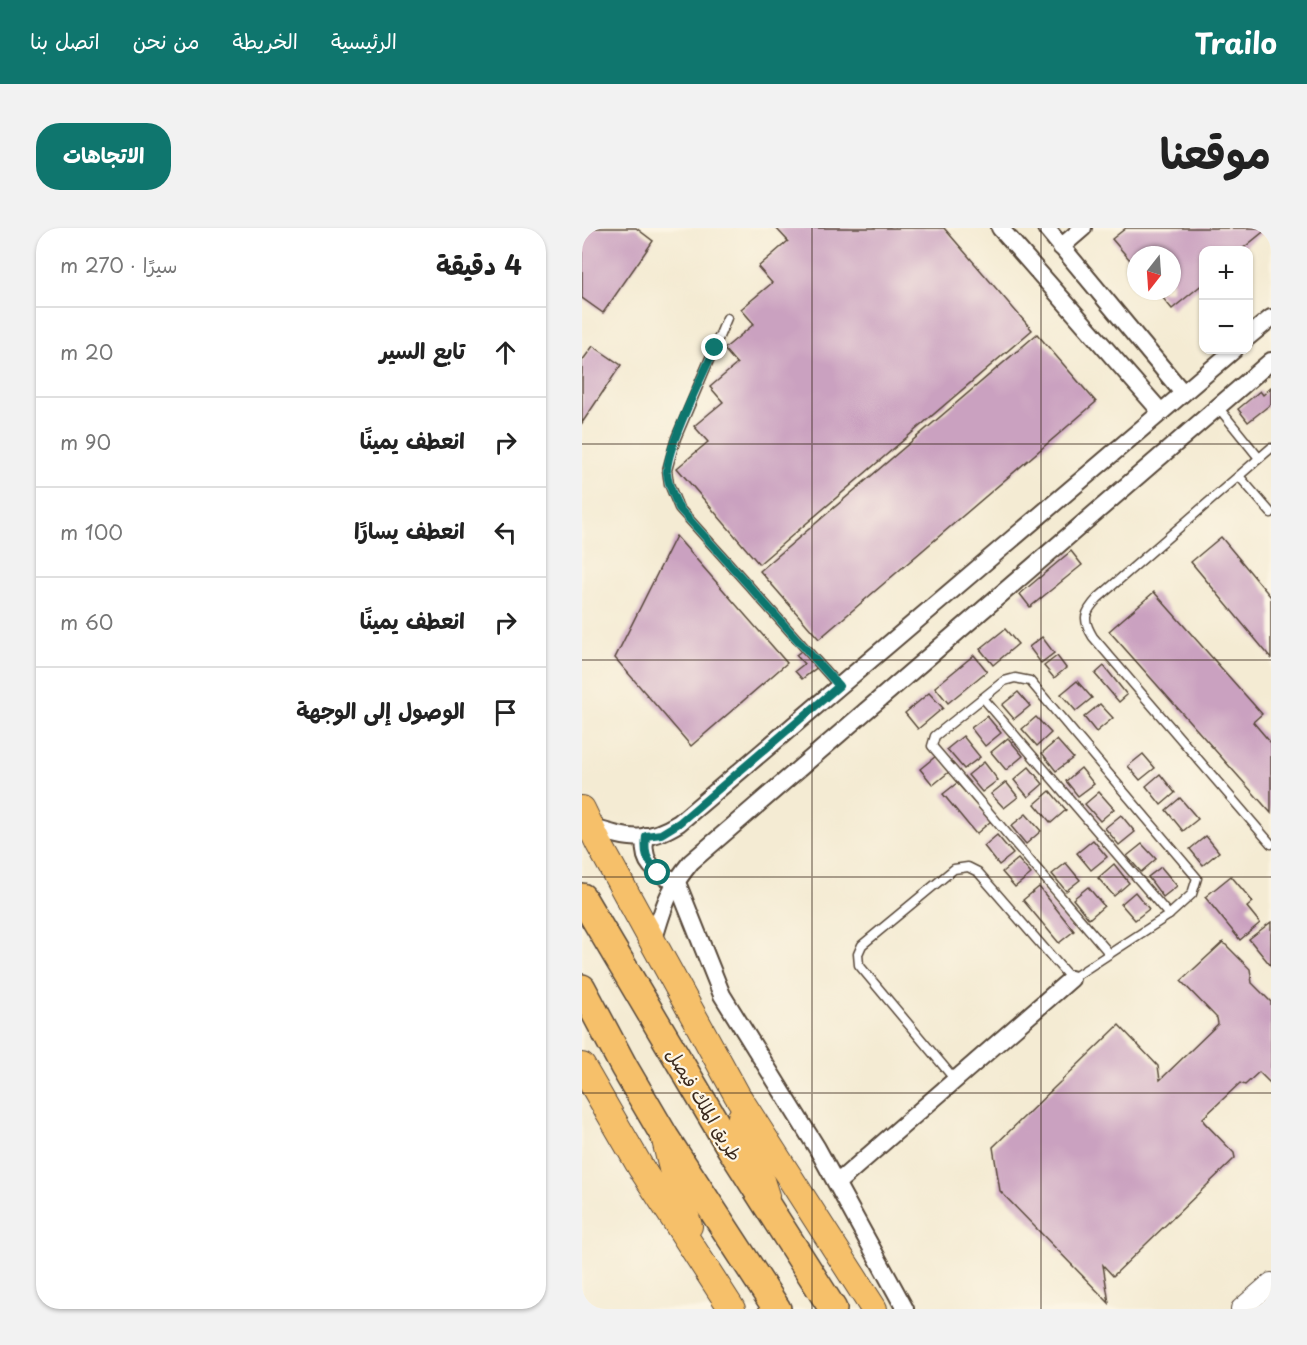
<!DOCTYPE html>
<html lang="ar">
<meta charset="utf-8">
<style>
body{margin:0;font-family:"Playpen Sans","Playpen Sans Arabic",sans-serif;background:#f2f2f2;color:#222;direction:rtl}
.controls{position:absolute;right:18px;top:18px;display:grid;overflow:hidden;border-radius:12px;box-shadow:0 2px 4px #0004}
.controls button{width:54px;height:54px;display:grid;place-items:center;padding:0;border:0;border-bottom:2px solid #e0e0e0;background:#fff;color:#222;font:30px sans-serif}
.compass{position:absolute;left:545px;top:18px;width:54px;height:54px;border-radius:50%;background:#fff;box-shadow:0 2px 4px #0004;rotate:197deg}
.stop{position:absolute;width:18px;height:18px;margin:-14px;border:4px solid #0f766e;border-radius:50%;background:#fff}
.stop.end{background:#0f766e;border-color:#fff;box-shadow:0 2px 6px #0008}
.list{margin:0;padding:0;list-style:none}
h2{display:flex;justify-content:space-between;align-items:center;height:78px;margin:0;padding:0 24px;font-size:26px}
h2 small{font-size:20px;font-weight:400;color:#767676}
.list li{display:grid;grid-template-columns:39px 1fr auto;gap:18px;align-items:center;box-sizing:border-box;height:90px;padding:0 24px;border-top:2px solid #e0e0e0}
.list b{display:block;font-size:22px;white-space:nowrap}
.list em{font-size:20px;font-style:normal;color:#767676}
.icon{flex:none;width:33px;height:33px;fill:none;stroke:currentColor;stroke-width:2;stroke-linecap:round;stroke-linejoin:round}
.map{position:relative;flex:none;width:689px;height:1081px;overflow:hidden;direction:ltr;border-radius:24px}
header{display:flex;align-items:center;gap:36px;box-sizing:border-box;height:84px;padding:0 30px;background:#0f766e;color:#fff}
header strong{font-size:28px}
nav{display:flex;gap:33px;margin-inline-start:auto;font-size:21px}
.intro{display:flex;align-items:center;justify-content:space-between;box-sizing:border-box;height:144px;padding:0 36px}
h1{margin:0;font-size:42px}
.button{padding:15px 27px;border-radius:24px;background:#0f766e;color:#fff;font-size:21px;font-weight:700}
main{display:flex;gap:36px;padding:0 36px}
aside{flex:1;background:#fff;border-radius:24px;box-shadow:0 2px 4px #0004}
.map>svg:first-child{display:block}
.building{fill:#caa1c0}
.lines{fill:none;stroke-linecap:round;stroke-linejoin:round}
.service-casing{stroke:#574739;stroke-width:11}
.minor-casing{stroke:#574739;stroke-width:20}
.tertiary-casing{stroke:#574739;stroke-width:22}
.primary-casing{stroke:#574739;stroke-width:28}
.trunk-casing{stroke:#574739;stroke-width:30}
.service{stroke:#fff;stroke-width:8}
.minor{stroke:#fff;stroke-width:16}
.tertiary{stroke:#fff;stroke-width:20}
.primary{stroke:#f6c06b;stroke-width:26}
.trunk{stroke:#f6c06b;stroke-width:27}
.route{stroke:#0f766e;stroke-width:8}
.grid{fill:none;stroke:#3b2a1e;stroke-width:1.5;stroke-opacity:0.55}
.labels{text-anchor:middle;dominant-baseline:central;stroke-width:4.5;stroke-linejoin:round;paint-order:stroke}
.street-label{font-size:18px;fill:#3b2a1e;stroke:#fcf5e5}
</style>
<header>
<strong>Trailo</strong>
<nav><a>الرئيسية</a><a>الخريطة</a><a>من نحن</a><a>اتصل بنا</a></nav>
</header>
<div class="intro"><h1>موقعنا</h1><a class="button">الاتجاهات</a></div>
<main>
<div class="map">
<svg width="689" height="1081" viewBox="0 0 689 1081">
<rect width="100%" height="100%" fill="#fcf5e5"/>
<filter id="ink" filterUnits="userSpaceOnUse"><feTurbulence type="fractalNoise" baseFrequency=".0167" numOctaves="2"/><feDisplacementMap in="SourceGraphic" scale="12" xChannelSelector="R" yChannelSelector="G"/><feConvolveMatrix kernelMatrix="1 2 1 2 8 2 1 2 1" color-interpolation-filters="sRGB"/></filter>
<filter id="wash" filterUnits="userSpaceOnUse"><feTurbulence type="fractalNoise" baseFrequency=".008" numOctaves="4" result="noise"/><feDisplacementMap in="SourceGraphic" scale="24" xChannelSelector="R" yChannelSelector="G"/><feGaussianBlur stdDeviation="1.35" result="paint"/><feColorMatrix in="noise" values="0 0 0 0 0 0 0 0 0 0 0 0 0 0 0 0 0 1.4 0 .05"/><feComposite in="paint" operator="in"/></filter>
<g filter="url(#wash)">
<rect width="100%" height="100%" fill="#f4ebd3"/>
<g id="blocks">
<g class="building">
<path d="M 0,0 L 54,0 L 71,13 L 21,85 L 0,70 Z"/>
<path d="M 194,0 L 362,0 L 450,102 L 177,336 L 95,240 L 126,214 L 112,198 L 141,174 L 128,159 L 155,136 L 142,121 L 172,96 L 159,81 L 190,55 L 176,39 L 206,13 Z"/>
<path d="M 544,0 L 686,0 L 659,22 L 622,22 L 622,55 L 590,81 L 575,63 L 590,63 L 590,27 L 554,27 L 554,39 L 530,11 Z"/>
<path d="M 455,106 L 514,174 L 237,411 L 178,343 Z"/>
<path d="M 11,118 L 39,137 L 0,195 L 0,133 Z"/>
<path d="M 689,160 L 689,176 L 666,194 L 656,181 L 678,163 L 681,167 Z"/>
<path d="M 94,308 L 205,435 L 109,518 L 33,430 Z"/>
<path d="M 639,309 L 689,369 L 689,430 L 609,334 Z"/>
<path d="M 489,323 L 500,337 L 448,379 L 438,366 Z"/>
<path d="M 572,364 L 680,486 L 671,494 L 689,515 L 689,585 L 527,403 Z"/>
<path d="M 423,401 L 436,416 L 411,437 L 398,421 Z"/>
<path d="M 460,409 L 472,425 L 459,435 L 447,419 Z"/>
<path d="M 223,420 L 237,438 L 220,451 L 213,443 L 222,436 L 214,427 Z"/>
<path d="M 392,427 L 405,443 L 366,475 L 353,459 Z"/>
<path d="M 475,428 L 484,440 L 472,450 L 462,438 Z"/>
<path d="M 522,438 L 545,467 L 537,474 L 513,446 Z"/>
<path d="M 495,453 L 510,470 L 494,483 L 479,466 Z"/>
<path d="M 436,464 L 448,478 L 432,491 L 420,477 Z"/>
<path d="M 347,465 L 361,480 L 336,501 L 323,485 Z"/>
<path d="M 518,476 L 531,490 L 514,504 L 502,489 Z"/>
<path d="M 405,488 L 419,505 L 403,518 L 389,500 Z"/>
<path d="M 454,489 L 469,505 L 455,518 L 440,501 Z"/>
<path d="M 381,508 L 398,529 L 382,541 L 365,521 Z"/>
<path d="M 426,510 L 441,528 L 424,542 L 409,524 Z"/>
<path d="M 475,512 L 491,530 L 474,543 L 460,525 Z"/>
<path d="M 561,526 L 573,540 L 558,552 L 546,538 Z"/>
<path d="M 354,528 L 367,544 L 351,557 L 338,541 Z"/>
<path d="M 402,534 L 416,552 L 400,564 L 386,547 Z"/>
<path d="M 447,539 L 461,556 L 446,569 L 432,552 Z"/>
<path d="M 499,540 L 512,556 L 496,568 L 484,553 Z"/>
<path d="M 578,546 L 593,565 L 579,577 L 564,558 Z"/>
<path d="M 424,554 L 436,569 L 422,580 L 409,566 Z"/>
<path d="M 375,555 L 409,593 L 394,606 L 361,566 Z"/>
<path d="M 468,563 L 484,582 L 469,595 L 453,576 Z"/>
<path d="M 517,564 L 532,581 L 518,593 L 503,576 Z"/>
<path d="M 598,570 L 616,591 L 601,603 L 584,582 Z"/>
<path d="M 444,586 L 459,603 L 444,616 L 429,598 Z"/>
<path d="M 539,587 L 553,604 L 537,617 L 523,600 Z"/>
<path d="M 415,607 L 431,626 L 417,637 L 402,618 Z"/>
<path d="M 624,608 L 637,624 L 621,637 L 608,621 Z"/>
<path d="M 511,612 L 525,629 L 509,642 L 495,625 Z"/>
<path d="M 560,616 L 574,631 L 559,644 L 545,628 Z"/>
<path d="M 436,631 L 449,646 L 433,659 L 420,644 Z"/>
<path d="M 484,635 L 498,652 L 484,663 L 470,646 Z"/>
<path d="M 532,636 L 547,655 L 532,668 L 516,650 Z"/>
<path d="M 579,639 L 595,658 L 581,669 L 566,649 Z"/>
<path d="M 649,648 L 671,674 L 665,679 L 678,695 L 658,712 L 623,669 Z"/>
<path d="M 457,659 L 492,703 L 477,715 L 441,672 Z"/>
<path d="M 506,659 L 522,678 L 507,691 L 491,671 Z"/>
<path d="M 553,664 L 567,681 L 553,692 L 539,676 Z"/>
<path d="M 689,694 L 689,738 L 667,711 Z"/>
<path d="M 641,714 L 668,741 L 670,755 L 689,774 L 689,856 L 677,844 L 663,857 L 658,855 L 621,890 L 622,894 L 652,925 L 653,930 L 531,1048 L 521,1037 L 527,1075 L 418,963 L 411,919 L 537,797 L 576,838 L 578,852 L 636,796 L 635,790 L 599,753 Z"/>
</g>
</g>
</g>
<g filter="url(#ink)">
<use href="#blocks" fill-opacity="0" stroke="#574739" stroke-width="1.5"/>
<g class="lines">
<defs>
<g id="service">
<path d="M 145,90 L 94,210 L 85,242 L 87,256 L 97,280 L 257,458"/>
<path d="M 636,179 L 677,230"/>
<path d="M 689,220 L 516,370 C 502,385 500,391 511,409 L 689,616"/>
<path d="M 657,248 L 689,285"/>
<path d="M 401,470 L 587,687"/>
<path d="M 374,853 L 277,737 L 276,726 L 280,717 L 372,641 L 386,639 L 396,644 L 489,751 L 587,687 L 610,666 L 615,650 L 448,453 L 433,450 L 422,453 L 353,508 L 350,518 L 527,725"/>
</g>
<g id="minor">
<path d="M 418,0 L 579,184"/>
<path d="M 464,0 L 601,165"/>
<path d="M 479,19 L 501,0"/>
<path d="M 666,109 L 689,90"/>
<path d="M 8,599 C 45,610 62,617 97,595 L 652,122"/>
<path d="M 64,608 C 63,612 62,618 63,623 C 64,638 80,650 94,652 L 140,767 L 235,920 L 323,1081"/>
<path d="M 71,714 C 82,678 85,663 109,634 L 689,133"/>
<path d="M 255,955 L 489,751"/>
</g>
<path id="tertiary" d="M 659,1081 L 689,1055"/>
<g id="primary">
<path d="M 0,581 L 17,616 L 155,867 L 292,1081"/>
<path d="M 0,838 L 59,940 L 150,1081"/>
<path d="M 159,889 L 184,968"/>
<path d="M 83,912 L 91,945 L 107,998"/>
</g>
<g id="trunk">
<path d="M 0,669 L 149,921 L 251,1081"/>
<path d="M 0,760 L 42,839 L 83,909 L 195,1081"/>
</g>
</defs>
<use href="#service" class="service-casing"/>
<use href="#minor" class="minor-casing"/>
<use href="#tertiary" class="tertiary-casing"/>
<use href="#primary" class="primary-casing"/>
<use href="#trunk" class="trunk-casing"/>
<use href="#service" class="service"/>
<use href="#minor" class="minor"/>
<use href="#tertiary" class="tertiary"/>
<use href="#primary" class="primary"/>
<use href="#trunk" class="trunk"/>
</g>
</g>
<g class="lines" filter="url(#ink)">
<path class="route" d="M 76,645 C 64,630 62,626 64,608 L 79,606 L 97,595 L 257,458 L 97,280 C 92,269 86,258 85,245 C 84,220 121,146 133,120"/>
</g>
<path class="grid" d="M 230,0 L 230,1081M 459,0 L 459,1081M 0,216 L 689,216M 0,432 L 689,432M 0,649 L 689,649M 0,865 L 689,865"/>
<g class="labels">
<g class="street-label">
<text transform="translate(123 876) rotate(59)">طريق الملك فيصل</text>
</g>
</g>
</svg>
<div class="controls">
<button>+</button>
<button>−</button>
</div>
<svg class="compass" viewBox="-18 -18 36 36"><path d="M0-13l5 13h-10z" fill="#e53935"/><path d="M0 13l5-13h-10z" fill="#767676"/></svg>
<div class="stop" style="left:76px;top:645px"></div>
<div class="stop end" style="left:133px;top:120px"></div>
</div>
<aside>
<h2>4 دقيقة<small>سيرًا · 270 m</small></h2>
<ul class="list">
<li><svg class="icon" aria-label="ahead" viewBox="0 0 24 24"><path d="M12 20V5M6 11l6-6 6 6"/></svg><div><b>تابع السير</b></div><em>20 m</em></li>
<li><svg class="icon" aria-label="right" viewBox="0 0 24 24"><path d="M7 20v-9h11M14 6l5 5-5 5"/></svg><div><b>انعطف يمينًا</b></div><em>90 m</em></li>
<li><svg class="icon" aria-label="left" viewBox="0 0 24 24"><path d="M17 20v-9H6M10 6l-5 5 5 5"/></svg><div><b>انعطف يسارًا</b></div><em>100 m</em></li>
<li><svg class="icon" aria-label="right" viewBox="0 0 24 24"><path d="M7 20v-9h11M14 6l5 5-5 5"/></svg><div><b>انعطف يمينًا</b></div><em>60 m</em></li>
<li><svg class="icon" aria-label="arrive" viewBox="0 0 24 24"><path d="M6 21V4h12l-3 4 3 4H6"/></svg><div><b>الوصول إلى الوجهة</b></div></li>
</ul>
</aside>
</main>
